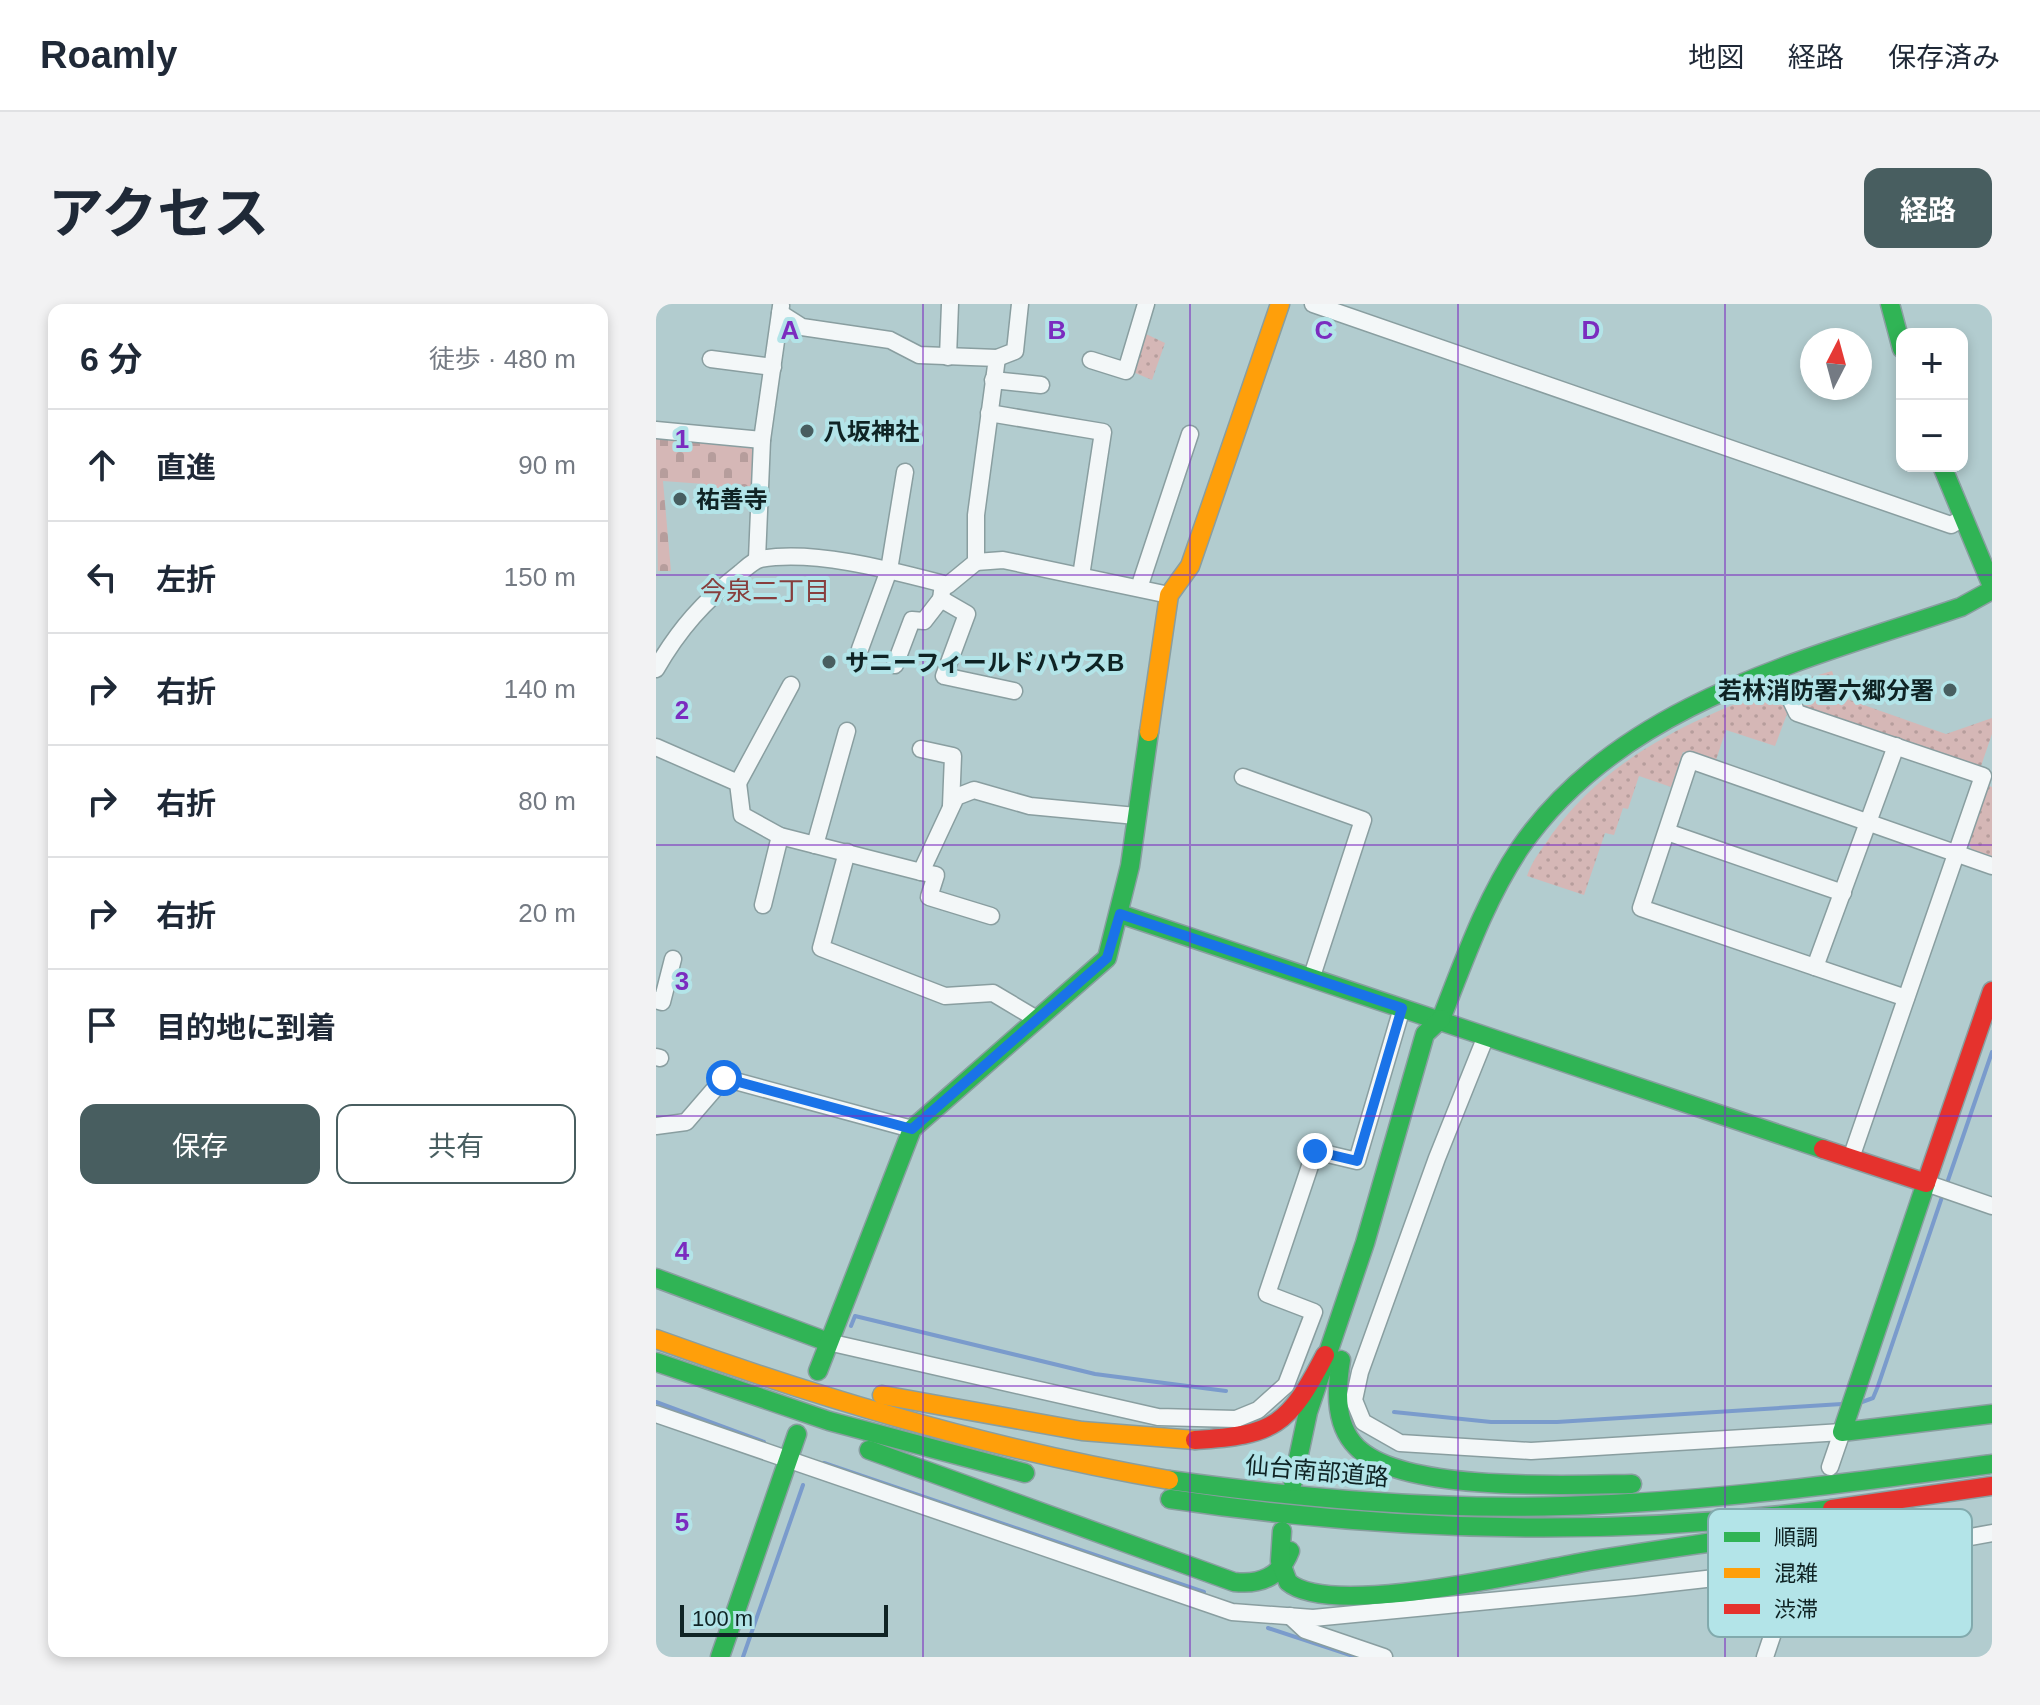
<!DOCTYPE html>
<html lang="ja">
<meta charset="utf-8">
<style>
body{margin:0;font-family:Helvetica,"Noto Sans JP",sans-serif;background:#f2f2f3;color:#1f2937}
.controls{position:absolute;right:24px;top:24px;display:grid;overflow:hidden;border-radius:16px;box-shadow:0 4px 12px #0003}
.controls button{width:72px;height:72px;display:grid;place-items:center;padding:0;border:0;border-bottom:2px solid #e0e1e3;background:#fff;color:#1f2937;font:40px sans-serif}
.compass{position:absolute;left:1144px;top:24px;width:72px;height:72px;border-radius:50%;background:#fff;box-shadow:0 4px 12px #0003;rotate:6deg}
.scale{position:absolute;left:24px;bottom:20px;width:208px;box-sizing:border-box;padding-left:8px;border:4px solid #0f2324;border-top:0;font-size:22px;line-height:28px;white-space:nowrap;color:#0f2324;-webkit-text-stroke:6px #b3e4e8;paint-order:stroke}
.stop{position:absolute;width:24px;height:24px;margin:-18px;border:6px solid #1a73e8;border-radius:50%;background:#fff}
.stop.end{background:#1a73e8;border-color:#fff;box-shadow:0 2px 8px #0008}
.list{margin:0;padding:0;list-style:none}
h2{display:flex;justify-content:space-between;align-items:center;height:104px;margin:0;padding:0 32px;font-size:34px}
h2 small{font-size:26px;font-weight:400;color:#747a83}
.list li{display:grid;grid-template-columns:52px 1fr auto;gap:24px;align-items:center;box-sizing:border-box;height:112px;padding:0 32px;border-top:2px solid #e0e1e3}
.list b{display:block;font-size:30px;white-space:nowrap}
.list em{font-size:26px;font-style:normal;color:#747a83}
.actions{display:flex;gap:16px;padding:24px 32px}
.actions a{flex:1;padding:18px 0;border:2px solid #485e60;border-radius:16px;text-align:center;font-size:28px;color:#485e60}
.actions .main{background:#485e60;color:#fff}
.icon{flex:none;width:44px;height:44px;fill:none;stroke:currentColor;stroke-width:2;stroke-linecap:round;stroke-linejoin:round}
.map{position:relative;flex:none;width:1336px;height:1353px;overflow:hidden;border-radius:16px}
header{display:flex;align-items:center;gap:48px;box-sizing:border-box;height:112px;padding:0 40px;background:#fff;border-bottom:2px solid #e0e1e3}
header strong{font-size:38px}
nav{display:flex;gap:44px;margin-inline-start:auto;font-size:28px}
.intro{display:flex;align-items:center;justify-content:space-between;box-sizing:border-box;height:192px;padding:0 48px}
h1{margin:0;font-size:56px}
.button{padding:20px 36px;border-radius:16px;background:#485e60;color:#fff;font-size:28px;font-weight:700}
main{display:flex;gap:48px;padding:0 48px}
aside{flex:1;background:#fff;border-radius:16px;box-shadow:0 4px 12px #0003}
.map>svg:first-child{display:block}
.cemetery{fill:url(#cemetery-stones)}
.park{fill:url(#park-dots)}
.lines{fill:none;stroke-linecap:round;stroke-linejoin:round}
.stream{stroke:#7a9bcc;stroke-width:4}
.street-casing{stroke:#899ea0;stroke-width:19}
.fast-casing{stroke:#899ea0;stroke-width:21}
.slow-casing{stroke:#899ea0;stroke-width:21}
.jam-casing{stroke:#899ea0;stroke-width:21}
.street{stroke:#f3f7f8;stroke-width:16}
.fast{stroke:#30b455;stroke-width:18}
.slow{stroke:#ff9f0a;stroke-width:18}
.jam{stroke:#e5322d;stroke-width:18}
.route{stroke:#1a73e8;stroke-width:10}
.grid{fill:none;stroke:#7b2cbf;stroke-width:2;stroke-opacity:0.55}
.poi-dot{fill:#485e60;stroke:#b3e4e8;stroke-width:3}
.labels{text-anchor:middle;dominant-baseline:central;stroke-width:8;stroke-linejoin:round;paint-order:stroke}
.poi-label{font-size:24px;font-weight:bold;fill:#0f2324;stroke:#b3e4e8;text-anchor:start}
.street-label{font-size:24px;fill:#0f2324;stroke:#b3e4e8}
.neighbourhood-label{font-size:26px;fill:#873e3d;stroke:#b3e4e8}
.key{fill:#b3e4e8;stroke:#82aaad;stroke-width:2}
.key-label{font-size:22px;fill:#0f2324}
.grid-label{font-size:26px;text-anchor:middle;font-weight:bold;fill:#7b2cbf;stroke:#b3e4e8;stroke-width:8;stroke-linejoin:round;paint-order:stroke}
</style>
<header>
<strong>Roamly</strong>
<nav><a>地図</a><a>経路</a><a>保存済み</a></nav>
</header>
<div class="intro"><h1>アクセス</h1><a class="button">経路</a></div>
<main>
<aside>
<h2>6 分<small>徒歩 · 480 m</small></h2>
<ul class="list">
<li><svg class="icon" aria-label="ahead" viewBox="0 0 24 24"><path d="M12 20V5M6 11l6-6 6 6"/></svg><div><b>直進</b></div><em>90 m</em></li>
<li><svg class="icon" aria-label="left" viewBox="0 0 24 24"><path d="M17 20v-9H6M10 6l-5 5 5 5"/></svg><div><b>左折</b></div><em>150 m</em></li>
<li><svg class="icon" aria-label="right" viewBox="0 0 24 24"><path d="M7 20v-9h11M14 6l5 5-5 5"/></svg><div><b>右折</b></div><em>140 m</em></li>
<li><svg class="icon" aria-label="right" viewBox="0 0 24 24"><path d="M7 20v-9h11M14 6l5 5-5 5"/></svg><div><b>右折</b></div><em>80 m</em></li>
<li><svg class="icon" aria-label="right" viewBox="0 0 24 24"><path d="M7 20v-9h11M14 6l5 5-5 5"/></svg><div><b>右折</b></div><em>20 m</em></li>
<li><svg class="icon" aria-label="arrive" viewBox="0 0 24 24"><path d="M6 21V4h12l-3 4 3 4H6"/></svg><div><b>目的地に到着</b></div></li>
</ul>
<div class="actions"><a class="main">保存</a><a>共有</a></div>
</aside>
<div class="map">
<svg width="1336" height="1353" viewBox="0 0 1336 1353">
<defs>
<pattern id="cemetery-stones" width="16" height="16" patternUnits="userSpaceOnUse" patternTransform="scale(2)"><rect width="16" height="16" fill="#d5b7b6"/><path d="M2 7V4a2 2 0 0 1 4 0v3zM10 15v-3a2 2 0 0 1 4 0v3z" fill="#b69d9c"/></pattern>
<pattern id="park-dots" width="8" height="8" patternUnits="userSpaceOnUse" patternTransform="scale(2)"><rect width="8" height="8" fill="#d5b7b6"/><path d="M2 2h.1M6 6h.1" fill="none" stroke="#b69d9c" stroke-width="1.8" stroke-linecap="round"/></pattern>
</defs>
<rect width="100%" height="100%" fill="#b2cccf"/>
<path class="cemetery" d="M 0,132 L 101,145 L 95,195 L 47,190 L 48,180 L 7,177 L 15,267 L 2,267 L 2,283 Z"/>
<g class="park">
<path d="M 490,30 L 509,39 L 496,76 L 477,68 Z"/>
<path d="M 1176,367 L 1185,393 L 1290,430 L 1336,414 L 1336,430 L 1324,465 L 1144,404 L 1133,387 L 1138,378 Z"/>
<path d="M 1113,387 L 1123,390 L 1131,410 L 1119,442 L 1070,426 L 1059,459 L 1027,448 L 1015,483 L 983,472 L 972,505 L 967,504 L 958,531 L 949,529 L 928,591 L 871,572 C 876,556 887,544 896,530 C 950,456 1029,418 1113,387 Z"/>
<path d="M 1331,481 L 1336,483 L 1336,552 L 1316,546 L 1312,538 Z"/>
</g>
<g class="lines">
<g class="stream">
<path d="M 1290,882 L 1336,748"/>
<path d="M 195,1022 L 199,1012 L 439,1070 L 570,1087"/>
<path d="M 0,1098 L 108,1138"/>
<path d="M 1206,1098 L 1217,1094 L 1222,1082 L 1287,890"/>
<path d="M 738,1108 L 835,1118 L 901,1118 L 1186,1100"/>
<path d="M 168,1159 L 548,1288"/>
<path d="M 612,1324 L 700,1353"/>
<path d="M 87,1353 L 147,1181"/>
</g>
<defs>
<g id="street">
<path d="M 657,0 L 1295,221 L 1307,214"/>
<path d="M 292,53 L 294,0"/>
<path d="M 341,54 L 359,47 L 364,0"/>
<path d="M 55,55 L 117,63"/>
<path d="M 435,56 L 470,67 L 490,0"/>
<path d="M 337,76 L 385,81"/>
<path d="M 333,109 L 447,128 L 425,272"/>
<path d="M 0,126 L 106,136"/>
<path d="M 101,255 L 106,136 L 125,2"/>
<path d="M 320,258 L 347,256 L 513,291"/>
<path d="M 287,280 L 285,295 L 311,310 L 288,372 L 358,387"/>
<path d="M 483,284 L 534,130"/>
<path d="M 204,345 L 233,266 L 249,168"/>
<path d="M 239,361 L 256,316 L 268,317 L 285,295"/>
<path d="M 0,365 C 23,325 48,297 84,269 C 90,264 97,257 104,255 C 159,245 238,267 292,281 L 320,258 L 320,211 L 341,54 L 263,51 L 234,36 L 146,23 L 124,9"/>
<path d="M 1121,367 L 1141,409 L 1327,472 L 1195,854"/>
<path d="M 0,443 L 82,479 L 86,511 L 124,532 L 265,568 L 300,493 L 318,486 L 374,502 L 480,512"/>
<path d="M 265,445 L 297,452 L 295,502"/>
<path d="M 587,473 L 707,516 L 656,672"/>
<path d="M 82,479 L 135,381"/>
<path d="M 1011,528 L 1187,589"/>
<path d="M 159,541 L 191,427"/>
<path d="M 191,548 L 165,644 L 289,692 L 337,689 L 379,714"/>
<path d="M 265,568 L 280,571 L 273,593 L 335,612"/>
<path d="M 107,601 L 124,532"/>
<path d="M 1159,663 L 1240,442"/>
<path d="M 1250,694 L 985,604 L 1034,456 L 1336,562"/>
<path d="M 0,696 L 6,698 L 17,655"/>
<path d="M 830,732 L 781,854 L 704,1068 L 698,1096 L 707,1118 L 744,1139 L 875,1147 L 1186,1128 L 1174,1163"/>
<path d="M 0,753 L 4,754"/>
<path d="M 0,822 L 30,818 L 68,774 L 256,825"/>
<path d="M 1270,879 L 1336,902"/>
<path d="M 172,1038 L 502,1113 L 580,1115 L 602,1106 L 630,1081 L 658,1008 L 611,990 L 659,847 L 701,857 L 746,704"/>
<path d="M 0,1110 L 576,1308 L 657,1314 L 979,1283 L 1138,1265 L 1336,1229"/>
<path d="M 634,1312 L 649,1326 L 728,1353"/>
<path d="M 1109,1353 L 1150,1231"/>
</g>
<g id="fast">
<path d="M 1234,0 L 1246,45"/>
<path d="M 1286,162 L 1336,282"/>
<path d="M 464,610 L 1167,845"/>
<path d="M 785,715 C 808,657 829,596 864,544 C 963,400 1149,356 1305,303 L 1336,286"/>
<path d="M 1270,879 L 1186,1128 L 1336,1110"/>
<path d="M 0,974 L 172,1038"/>
<path d="M 685,1056 C 680,1087 678,1125 705,1147 C 755,1188 911,1181 976,1180"/>
<path d="M 0,1058 L 173,1117 L 369,1169"/>
<path d="M 162,1067 L 256,825 L 451,654 L 474,562 L 493,428"/>
<path d="M 213,1146 L 578,1278 C 604,1281 624,1273 634,1247"/>
<path d="M 513,1176 C 644,1194 775,1206 907,1202 C 1051,1198 1193,1179 1336,1160"/>
<path d="M 637,1178 L 652,1108 L 709,939 L 769,730 L 785,715"/>
<path d="M 514,1195 C 734,1228 955,1234 1176,1205"/>
<path d="M 626,1227 L 624,1257 L 632,1278 C 675,1315 875,1267 933,1257 C 986,1248 1038,1241 1091,1233"/>
<path d="M 64,1353 L 141,1130"/>
</g>
<g id="slow">
<path d="M 493,428 L 513,291 L 534,262 L 624,0"/>
<path d="M 0,1035 C 168,1096 337,1146 513,1176"/>
<path d="M 226,1091 L 426,1127 L 539,1136"/>
</g>
<g id="jam">
<path d="M 1167,845 L 1270,879 L 1336,687"/>
<path d="M 539,1136 C 619,1131 632,1122 669,1051"/>
<path d="M 1176,1205 L 1336,1182"/>
</g>
</defs>
<use href="#street" class="street-casing"/>
<use href="#fast" class="fast-casing"/>
<use href="#slow" class="slow-casing"/>
<use href="#jam" class="jam-casing"/>
<use href="#street" class="street"/>
<use href="#fast" class="fast"/>
<use href="#slow" class="slow"/>
<use href="#jam" class="jam"/>
</g>
<g class="lines">
<path class="route" d="M 68,774 L 256,825 L 451,654 L 464,610 L 746,704 L 701,857 L 659,847"/>
</g>
<path class="grid" d="M 267,0 L 267,1353M 534,0 L 534,1353M 802,0 L 802,1353M 1069,0 L 1069,1353M 0,271 L 1336,271M 0,541 L 1336,541M 0,812 L 1336,812M 0,1082 L 1336,1082"/>
<g class="poi-dot">
<circle cx="151" cy="127" r="8"/>
<circle cx="24" cy="195" r="8"/>
<circle cx="173" cy="358" r="8"/>
<circle cx="1294" cy="386" r="8"/>
</g>
<g class="labels">
<g class="poi-label">
<text x="167" y="127">八坂神社</text>
<text x="40" y="195">祐善寺</text>
<text x="189" y="358">サニーフィールドハウスB</text>
<text x="1278" y="386" text-anchor="end">若林消防署六郷分署</text>
</g>
<g class="street-label">
<text transform="translate(661 1167) rotate(5)">仙台南部道路</text>
</g>
<g class="neighbourhood-label">
<text x="109" y="287">今泉二丁目</text>
</g>
</g>
<rect x="1052" y="1205" width="264" height="128" rx="12" class="key"/>
<rect x="1068" y="1228" width="36" height="10" fill="#30b455"/>
<rect x="1068" y="1264" width="36" height="10" fill="#ff9f0a"/>
<rect x="1068" y="1300" width="36" height="10" fill="#e5322d"/>
<g class="key-label">
<text x="1118" y="1241">順調</text>
<text x="1118" y="1277">混雑</text>
<text x="1118" y="1313">渋滞</text>
</g>
<g class="grid-label">
<text x="134" y="35">A</text>
<text x="401" y="35">B</text>
<text x="668" y="35">C</text>
<text x="935" y="35">D</text>
<text x="26" y="144">1</text>
<text x="26" y="415">2</text>
<text x="26" y="686">3</text>
<text x="26" y="956">4</text>
<text x="26" y="1227">5</text>
</g>
</svg>
<div class="controls">
<button>+</button>
<button>−</button>
</div>
<svg class="compass" viewBox="-18 -18 36 36"><path d="M0-13l5 13h-10z" fill="#e53935"/><path d="M0 13l5-13h-10z" fill="#747a83"/></svg>
<div class="scale">100 m</div>
<div class="stop" style="left:68px;top:774px"></div>
<div class="stop end" style="left:659px;top:847px"></div>
</div>
</main>
